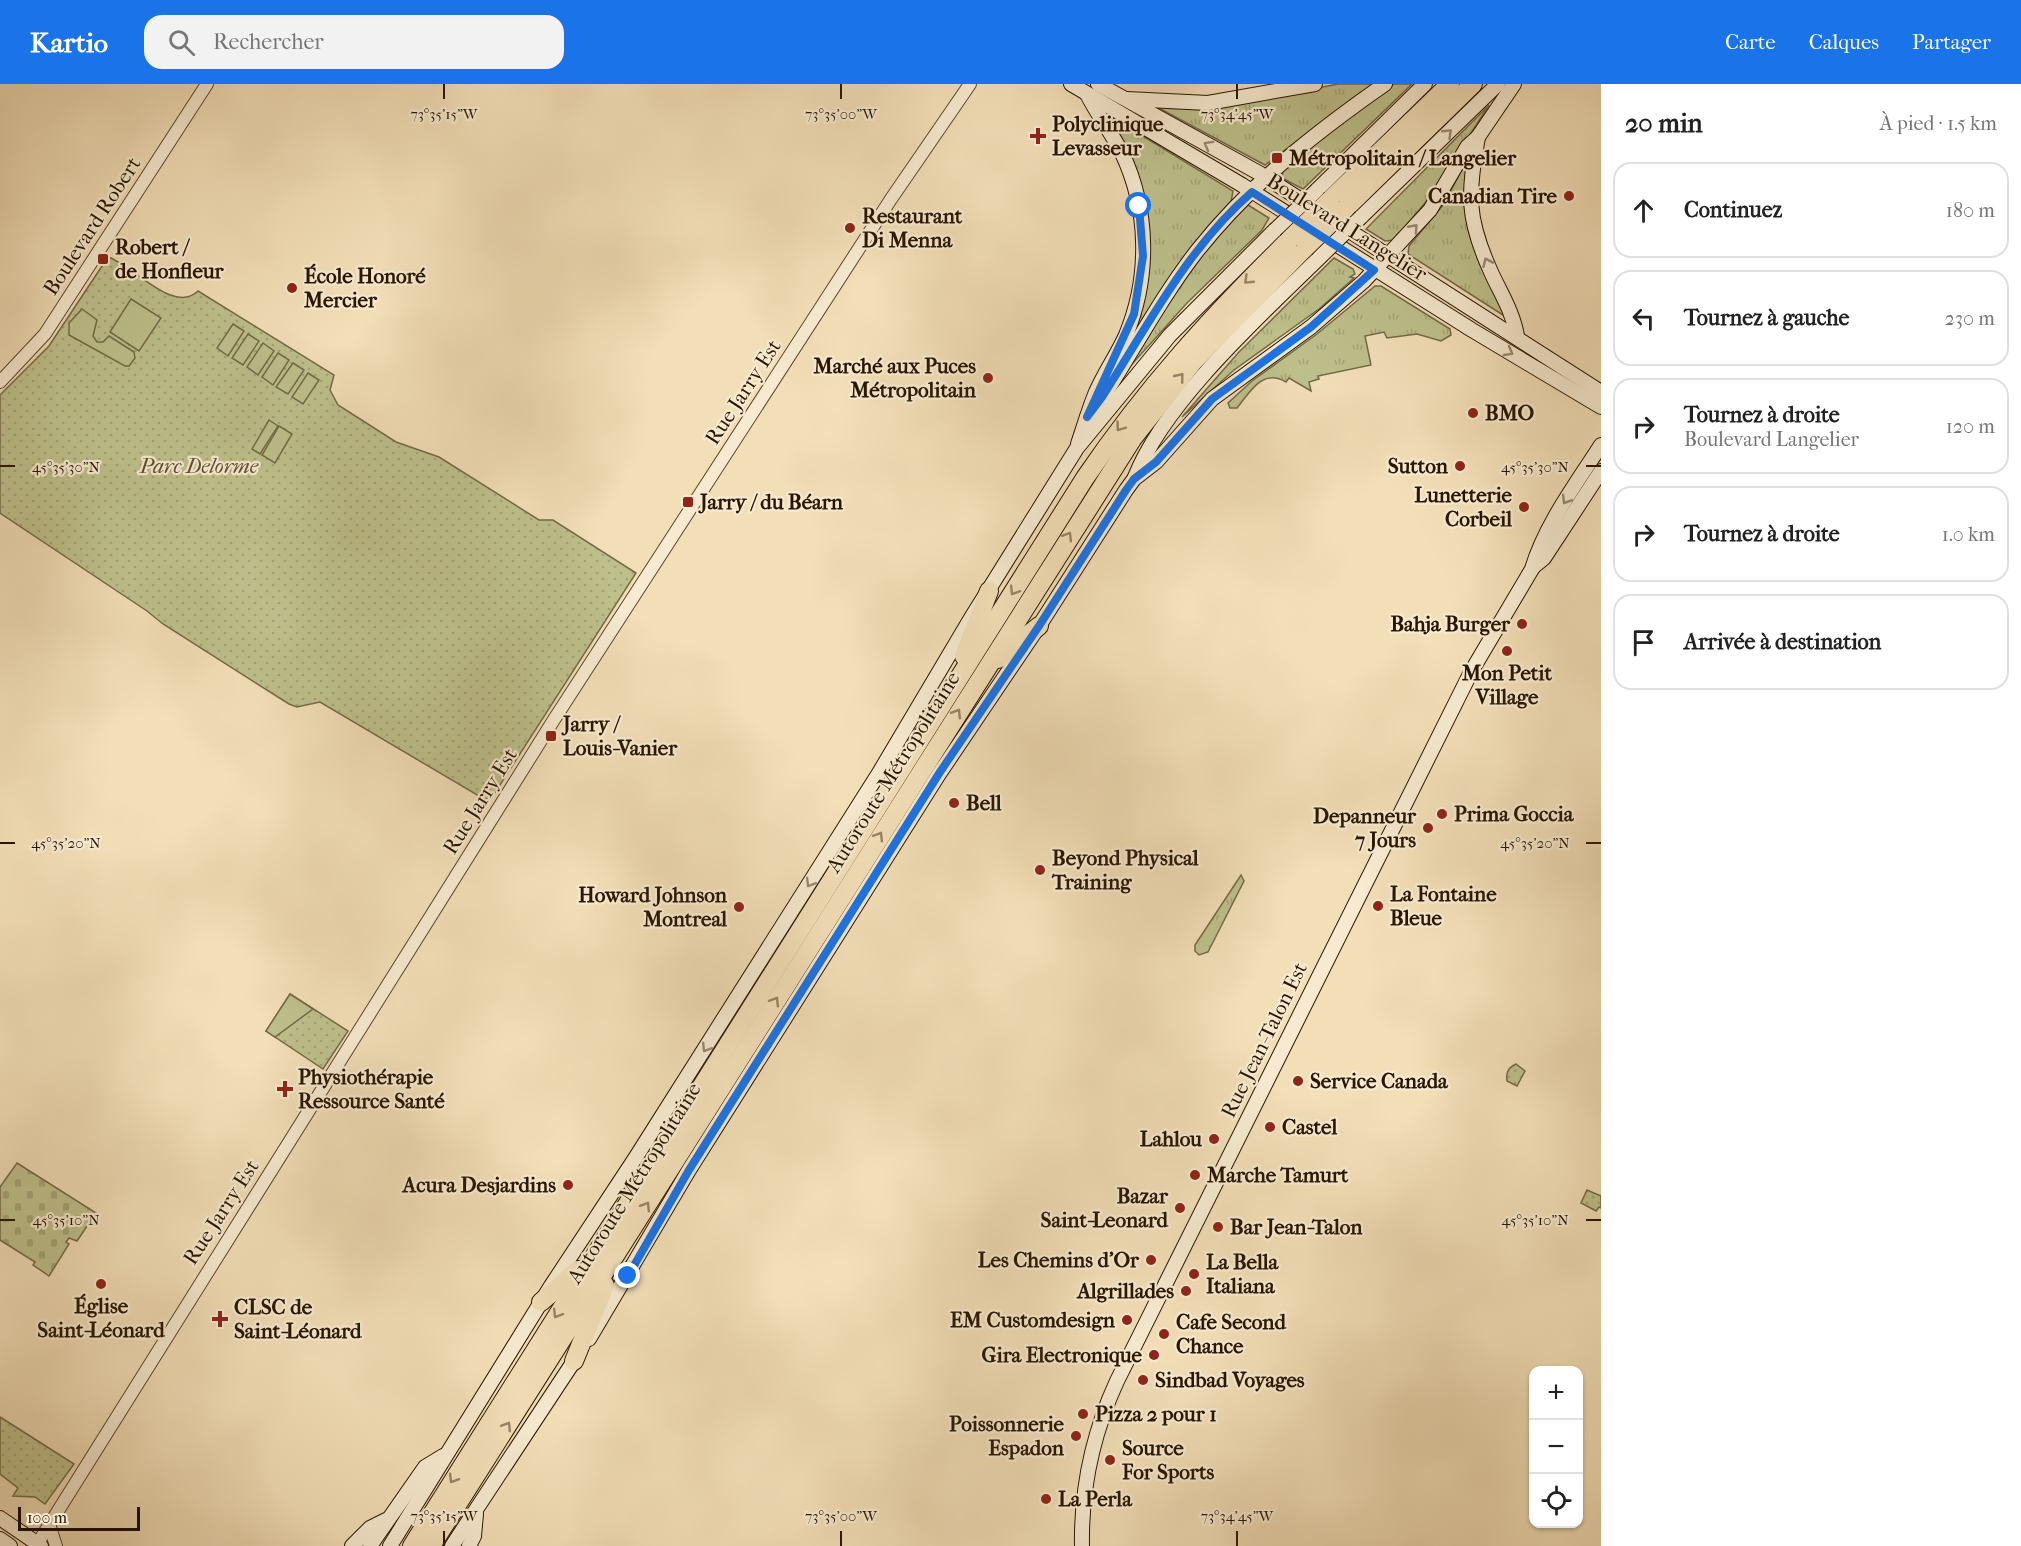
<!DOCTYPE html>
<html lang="fr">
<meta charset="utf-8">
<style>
body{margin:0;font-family:"IM FELL French Canon",serif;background:#f2f2f2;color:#222}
.controls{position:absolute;right:18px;bottom:18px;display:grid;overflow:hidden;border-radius:12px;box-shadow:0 2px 4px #0004}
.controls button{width:54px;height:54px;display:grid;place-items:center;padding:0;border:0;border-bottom:2px solid #e0e0e0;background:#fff;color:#222;font:30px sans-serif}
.scale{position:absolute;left:18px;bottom:15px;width:122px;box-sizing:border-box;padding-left:6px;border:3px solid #291501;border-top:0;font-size:16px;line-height:21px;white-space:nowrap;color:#291501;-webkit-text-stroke:4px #f7ead0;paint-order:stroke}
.stop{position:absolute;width:18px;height:18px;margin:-14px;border:4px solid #1a73e8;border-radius:50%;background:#fff}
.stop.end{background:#1a73e8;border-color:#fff;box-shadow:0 2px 6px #0008}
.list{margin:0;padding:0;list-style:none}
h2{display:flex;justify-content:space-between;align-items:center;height:78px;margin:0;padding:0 24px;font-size:26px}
h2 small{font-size:20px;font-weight:400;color:#767676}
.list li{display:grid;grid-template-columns:39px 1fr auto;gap:18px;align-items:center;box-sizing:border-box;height:96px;margin:0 12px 12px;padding:0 12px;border:2px solid #e0e0e0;border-radius:18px}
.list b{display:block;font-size:22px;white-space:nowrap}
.list p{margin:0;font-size:20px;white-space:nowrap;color:#767676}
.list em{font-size:20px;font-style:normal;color:#767676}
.icon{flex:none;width:33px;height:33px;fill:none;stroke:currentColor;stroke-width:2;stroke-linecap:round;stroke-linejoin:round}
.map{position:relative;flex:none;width:1601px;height:1462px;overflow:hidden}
header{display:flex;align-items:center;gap:36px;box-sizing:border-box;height:84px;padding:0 30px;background:#1a73e8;color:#fff}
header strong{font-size:28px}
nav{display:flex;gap:33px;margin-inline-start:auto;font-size:21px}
.search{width:420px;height:54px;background:#f2f2f2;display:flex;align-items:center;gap:15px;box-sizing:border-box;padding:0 21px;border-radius:18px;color:#767676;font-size:22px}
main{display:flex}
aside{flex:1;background:#fff}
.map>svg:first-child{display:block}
.grass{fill:url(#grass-tufts);stroke:#746a46;stroke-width:1.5}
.cemetery{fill:url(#cemetery-stones);stroke:#746a46;stroke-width:1.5}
.park{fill:url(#park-dots);stroke:#746a46;stroke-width:1.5}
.garden{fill:#bec08c;stroke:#746a46;stroke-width:1.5}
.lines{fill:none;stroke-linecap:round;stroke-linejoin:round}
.tertiary-casing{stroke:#5b472e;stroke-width:14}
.secondary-casing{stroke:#291501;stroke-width:16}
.motorway-casing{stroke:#291501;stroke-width:20}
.tertiary{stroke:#f7ead0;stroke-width:12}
.secondary{stroke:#f7ead0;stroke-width:14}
.motorway{stroke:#f2deb7;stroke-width:18}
.secondary-bridge-casing{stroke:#291501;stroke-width:16;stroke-linecap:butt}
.motorway-bridge-casing{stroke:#291501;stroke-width:20;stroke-linecap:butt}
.secondary-bridge{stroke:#f7ead0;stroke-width:14}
.motorway-bridge{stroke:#f2deb7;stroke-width:18}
.oneway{stroke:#9a8a73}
.oneway2{stroke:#988465}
.route{stroke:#1a73e8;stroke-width:8}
.ticks{fill:none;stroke:#291501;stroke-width:2}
.poi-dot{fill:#8f2418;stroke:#f7ead0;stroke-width:2}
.labels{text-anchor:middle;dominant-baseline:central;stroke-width:4.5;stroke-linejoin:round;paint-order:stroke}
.poi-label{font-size:21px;font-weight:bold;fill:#291501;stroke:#f7ead0;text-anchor:start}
.street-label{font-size:21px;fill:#291501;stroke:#f7ead0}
.park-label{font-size:21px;font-style:italic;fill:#5d5132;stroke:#f7ead0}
.ticks-label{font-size:15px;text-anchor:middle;fill:#291501;stroke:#f7ead0;stroke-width:4.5;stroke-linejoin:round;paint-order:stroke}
</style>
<header>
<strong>Kartio</strong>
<div class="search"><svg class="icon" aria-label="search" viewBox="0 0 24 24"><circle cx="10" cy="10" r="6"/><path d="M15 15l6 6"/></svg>Rechercher</div>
<nav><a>Carte</a><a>Calques</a><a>Partager</a></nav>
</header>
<main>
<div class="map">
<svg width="1601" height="1462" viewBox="0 0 1601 1462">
<defs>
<pattern id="grass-tufts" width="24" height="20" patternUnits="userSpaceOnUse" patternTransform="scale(1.5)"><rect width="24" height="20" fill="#bec08c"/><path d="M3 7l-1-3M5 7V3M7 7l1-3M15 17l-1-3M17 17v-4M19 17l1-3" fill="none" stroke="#a3a477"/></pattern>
<pattern id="cemetery-stones" width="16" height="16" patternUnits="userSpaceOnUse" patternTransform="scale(1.5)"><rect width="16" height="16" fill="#bec08c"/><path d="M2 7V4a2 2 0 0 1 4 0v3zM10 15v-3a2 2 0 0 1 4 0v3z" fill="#a3a477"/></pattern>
<pattern id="park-dots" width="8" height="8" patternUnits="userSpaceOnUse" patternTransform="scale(1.5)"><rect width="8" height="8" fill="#bec08c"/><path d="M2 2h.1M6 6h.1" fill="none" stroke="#a3a477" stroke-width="1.8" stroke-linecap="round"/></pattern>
</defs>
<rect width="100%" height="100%" fill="#f2deb7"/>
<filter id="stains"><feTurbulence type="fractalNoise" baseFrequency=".00333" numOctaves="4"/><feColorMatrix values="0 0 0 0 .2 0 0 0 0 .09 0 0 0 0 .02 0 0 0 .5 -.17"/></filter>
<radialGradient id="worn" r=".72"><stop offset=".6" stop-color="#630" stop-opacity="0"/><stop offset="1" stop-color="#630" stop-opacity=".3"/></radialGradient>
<g class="grass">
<path d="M 1338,0 L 1374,0 L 1265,81 L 1155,22 L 1230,21 Z"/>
<path d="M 1394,0 L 1412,0 L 1303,105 L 1282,94 L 1283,86 L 1351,30 Z"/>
<path d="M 1489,21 L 1430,113 L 1394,156 L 1385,157 L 1366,145 Z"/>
<path d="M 1105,29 L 1233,107 L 1231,118 L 1188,169 L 1131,256 L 1148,162 Z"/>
<path d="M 1467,76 L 1466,90 L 1506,233 L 1408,170 L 1409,162 L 1444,120 Z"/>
<path d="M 1248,121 L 1269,134 L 1262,146 L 1187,219 L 1125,288 C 1160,232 1194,162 1248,121 Z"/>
<path d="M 1334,174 L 1353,185 L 1355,190 L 1350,193 L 1354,194 L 1319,225 L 1234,286 L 1182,333 L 1239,268 Z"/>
<path d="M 1375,202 L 1381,202 L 1450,245 L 1451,251 L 1441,257 L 1417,250 L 1387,254 L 1384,248 L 1365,252 L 1371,281 L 1318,292 L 1319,295 L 1309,298 L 1311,307 L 1289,294 L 1286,298 C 1262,284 1250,308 1237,324 L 1230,324 L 1228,319 L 1252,297 L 1317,250 Z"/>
<path d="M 1241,791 L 1244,797 L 1208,868 L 1199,871 L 1195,867 L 1195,861 Z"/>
</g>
<path class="cemetery" d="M 17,1079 L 96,1129 L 77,1157 L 69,1154 L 66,1158 L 69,1160 L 49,1192 L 33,1181 L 35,1178 L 0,1156 L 0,1103 Z"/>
<g class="park">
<path d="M 108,173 C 133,181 173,231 198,207 L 334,291 L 330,306 L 338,321 L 396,358 L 439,373 L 539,436 L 553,436 L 636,489 L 491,715 L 484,715 L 320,618 L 297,623 L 289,620 L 163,540 L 147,527 L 0,429 L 0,311 L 49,262 Z"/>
<path d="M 290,910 L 348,947 L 323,985 L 266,947 Z"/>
<path d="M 1516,980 L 1525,987 L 1517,1002 L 1507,997 C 1506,988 1508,984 1516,980 Z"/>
<path d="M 1587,1106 L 1601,1112 L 1601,1124 L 1599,1123 L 1596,1127 L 1581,1119 Z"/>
<path d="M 0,1333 L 74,1380 L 45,1420 L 35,1413 L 13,1412 L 18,1404 L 0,1390 Z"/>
</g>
<g class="garden">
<path d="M 131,215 L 161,234 L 139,267 L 110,248 Z"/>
<path d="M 82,225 L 97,236 L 93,252 L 97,258 L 103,258 L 109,252 L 134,268 L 135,274 L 129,282 L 125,282 L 69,251 L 69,239 Z"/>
<path d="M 233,240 L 244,247 L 228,272 L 217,264 Z"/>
<path d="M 248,250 L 259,257 L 243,281 L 232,274 Z"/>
<path d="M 263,259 L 274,267 L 258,291 L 247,283 Z"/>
<path d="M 278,269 L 289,276 L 273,301 L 262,293 Z"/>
<path d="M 293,279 L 304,286 L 288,310 L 276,303 Z"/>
<path d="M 308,289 L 319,296 L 303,320 L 292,313 Z"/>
<path d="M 269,336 L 278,342 L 260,370 L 252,365 Z"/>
<path d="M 279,342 L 292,350 L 275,379 L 262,371 Z"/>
<path d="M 290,910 L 313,925 L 275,953 L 266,947 Z"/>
</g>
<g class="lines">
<defs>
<g id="tertiary">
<path d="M 0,298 L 45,250 L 207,0"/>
<path d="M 49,1440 L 56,1462"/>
<path d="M 36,1462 L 555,634 L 891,115 L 970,0"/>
</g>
<g id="secondary">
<path d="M 1071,0 L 1242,101 L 1472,246 L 1601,323"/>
<path d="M 1098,0 L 1259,89 L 1601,308"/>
<path d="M 1127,15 L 1208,19 L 1315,0"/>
<path d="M 1478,53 C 1468,111 1466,133 1491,188 C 1501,210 1513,228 1517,252"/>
<path d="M 1317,106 L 1425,0"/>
<path d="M 1361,133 L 1498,0"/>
<path d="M 1087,333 L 1103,313 C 1134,265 1162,212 1197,167 C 1251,99 1315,49 1385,0"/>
<path d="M 1078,360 C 1084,342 1089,325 1096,308 C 1105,288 1117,271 1126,251 C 1150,193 1149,126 1122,69 C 1111,48 1097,30 1087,10"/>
<path d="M 1135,393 C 1165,317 1261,231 1320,173"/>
<path d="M 1533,483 L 1544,474 L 1601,387"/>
<path d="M 589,1255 L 689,1086 L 939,690 L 1039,542 L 1126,406 L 1134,395 L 1156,378 L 1212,315 L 1311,243 L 1364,197 L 1430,126 L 1467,63 L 1478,53 L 1514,0"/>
<path d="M 0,1434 L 41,1462"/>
<path d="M 0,1455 L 10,1462"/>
<path d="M 352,1462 L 370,1444 L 386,1436"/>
<path d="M 370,1462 L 425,1383 L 443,1372"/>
<path d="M 390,1462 L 551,1202 L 636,1073 L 879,689 L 971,534 L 1077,364 L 1170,251 L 1275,146"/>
<path d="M 452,1462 L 578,1271"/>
<path d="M 469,1462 L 474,1452 L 476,1430"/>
<path d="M 1082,1462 C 1081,1405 1093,1349 1117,1297 L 1471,588 L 1532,485 C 1545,441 1576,400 1601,361"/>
</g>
<g id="motorway">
<path d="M 1331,115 L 1450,0"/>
<path d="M 1346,124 L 1473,0"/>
<path d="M 964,572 L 989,507"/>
<path d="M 998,575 L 1039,542"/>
<path d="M 541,1218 L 578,1186"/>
<path d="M 574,1277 L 605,1201"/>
<path d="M 412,1462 L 1085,394 C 1147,303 1212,232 1290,155"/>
<path d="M 431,1462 L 1133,354 L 1193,278 L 1305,164"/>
</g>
</defs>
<use href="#tertiary" class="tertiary-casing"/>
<use href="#secondary" class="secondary-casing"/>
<use href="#motorway" class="motorway-casing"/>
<use href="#tertiary" class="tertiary"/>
<use href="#secondary" class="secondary"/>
<use href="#motorway" class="motorway"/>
<defs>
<g id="secondary-bridge">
<path d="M 1275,146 L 1317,106"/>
<path d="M 1320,173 L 1361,133"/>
</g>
<g id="motorway-bridge">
<path d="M 1290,155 L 1331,115"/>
<path d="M 1305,164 L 1346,124"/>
</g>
</defs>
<use href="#secondary-bridge" class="secondary-bridge-casing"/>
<use href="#motorway-bridge" class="motorway-bridge-casing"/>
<use href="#secondary-bridge" class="secondary-bridge"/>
<use href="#motorway-bridge" class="motorway-bridge"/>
</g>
<defs><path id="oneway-chevron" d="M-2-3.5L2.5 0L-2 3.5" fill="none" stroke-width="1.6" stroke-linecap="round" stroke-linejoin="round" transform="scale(1.5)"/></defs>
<g class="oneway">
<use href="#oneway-chevron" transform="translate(1448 49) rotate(-44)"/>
<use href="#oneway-chevron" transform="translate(1208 61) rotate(-151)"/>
<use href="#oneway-chevron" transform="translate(1414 144) rotate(-48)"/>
<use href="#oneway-chevron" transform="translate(1487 178) rotate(-114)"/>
<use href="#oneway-chevron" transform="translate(1509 268) rotate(30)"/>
<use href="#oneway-chevron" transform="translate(1566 416) rotate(121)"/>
<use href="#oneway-chevron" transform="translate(810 799) rotate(122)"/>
<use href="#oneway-chevron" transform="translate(706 964) rotate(122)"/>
</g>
<g class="oneway2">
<use href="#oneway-chevron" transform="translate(1248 196) rotate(136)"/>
<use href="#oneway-chevron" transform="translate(1180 293) rotate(-51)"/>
<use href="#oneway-chevron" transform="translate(1120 343) rotate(126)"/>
<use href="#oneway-chevron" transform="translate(1068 452) rotate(-58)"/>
<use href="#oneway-chevron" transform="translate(1014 507) rotate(122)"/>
<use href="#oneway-chevron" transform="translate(957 629) rotate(-58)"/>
<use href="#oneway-chevron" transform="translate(879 752) rotate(-58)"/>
<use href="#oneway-chevron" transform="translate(775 917) rotate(-58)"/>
<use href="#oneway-chevron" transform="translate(646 1122) rotate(-58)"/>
<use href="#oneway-chevron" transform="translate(557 1230) rotate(122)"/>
<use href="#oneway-chevron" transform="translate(507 1342) rotate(-58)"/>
<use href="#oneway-chevron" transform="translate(453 1395) rotate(122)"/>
</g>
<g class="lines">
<path class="route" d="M 628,1192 L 689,1086 L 940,688 L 1039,542 L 1126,406 L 1134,395 L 1156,378 L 1212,315 L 1311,243 L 1374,186 L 1252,108 C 1188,163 1147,243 1102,313 L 1087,333 L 1134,230 L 1143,172 L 1139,122"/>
</g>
<path class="ticks" d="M 444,0 L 444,15M 841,0 L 841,15M 1237,0 L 1237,15M 0,382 L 15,382M 1586,382 L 1601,382M 0,759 L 15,759M 1586,759 L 1601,759M 0,1136 L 15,1136M 1586,1136 L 1601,1136M 444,1447 L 444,1462M 841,1447 L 841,1462M 1237,1447 L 1237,1462"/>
<g class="poi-dot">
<path d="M1035 43h6v6h6v6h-6v6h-6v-6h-6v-6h6z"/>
<rect x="1271" y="68" width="12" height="12" rx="3"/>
<circle cx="1569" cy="112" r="6"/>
<circle cx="850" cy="144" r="6"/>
<rect x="97" y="169" width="12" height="12" rx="3"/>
<circle cx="292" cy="204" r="6"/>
<circle cx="988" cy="294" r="6"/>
<circle cx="1473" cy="329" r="6"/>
<circle cx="1460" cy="382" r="6"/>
<rect x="682" y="412" width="12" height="12" rx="3"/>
<circle cx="1524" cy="423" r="6"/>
<circle cx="1522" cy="540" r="6"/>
<circle cx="1507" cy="567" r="6"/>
<rect x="545" y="646" width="12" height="12" rx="3"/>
<circle cx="954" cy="719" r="6"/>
<circle cx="1442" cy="730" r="6"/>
<circle cx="1428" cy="744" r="6"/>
<circle cx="1040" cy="786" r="6"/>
<circle cx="1378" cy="822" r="6"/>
<circle cx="739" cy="823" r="6"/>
<circle cx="1298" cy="997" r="6"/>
<path d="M282 996h6v6h6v6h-6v6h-6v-6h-6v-6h6z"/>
<circle cx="1270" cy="1043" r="6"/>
<circle cx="1214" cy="1055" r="6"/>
<circle cx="1195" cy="1091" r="6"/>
<circle cx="568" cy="1101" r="6"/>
<circle cx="1180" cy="1124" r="6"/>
<circle cx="1218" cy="1143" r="6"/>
<circle cx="1151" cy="1176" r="6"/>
<circle cx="1194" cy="1190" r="6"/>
<circle cx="101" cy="1200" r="6"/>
<circle cx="1186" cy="1207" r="6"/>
<path d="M217 1226h6v6h6v6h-6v6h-6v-6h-6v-6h6z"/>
<circle cx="1127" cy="1236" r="6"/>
<circle cx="1164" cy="1250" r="6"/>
<circle cx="1154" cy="1271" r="6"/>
<circle cx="1143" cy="1296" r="6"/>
<circle cx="1083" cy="1330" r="6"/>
<circle cx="1076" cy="1352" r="6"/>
<circle cx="1110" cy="1376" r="6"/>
<circle cx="1046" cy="1415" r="6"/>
</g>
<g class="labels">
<g class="poi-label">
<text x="1052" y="40">Polyclinique<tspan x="1052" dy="24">Levasseur</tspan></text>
<text x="1289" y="74">Métropolitain / Langelier</text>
<text x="1557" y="112" text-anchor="end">Canadian Tire</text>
<text x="862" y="132">Restaurant<tspan x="862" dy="24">Di Menna</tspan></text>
<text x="115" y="163">Robert /<tspan x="115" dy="24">de Honfleur</tspan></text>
<text x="304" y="192">École Honoré<tspan x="304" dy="24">Mercier</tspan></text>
<text x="976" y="282" text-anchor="end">Marché aux Puces<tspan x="976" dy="24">Métropolitain</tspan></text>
<text x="1485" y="329">BMO</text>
<text x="1448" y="382" text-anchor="end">Sutton</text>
<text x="1512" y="411" text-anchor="end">Lunetterie<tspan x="1512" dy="24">Corbeil</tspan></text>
<text x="700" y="418">Jarry / du Béarn</text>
<text x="1510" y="540" text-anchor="end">Bahja Burger</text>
<text x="1507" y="589" text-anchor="middle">Mon Petit<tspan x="1507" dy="24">Village</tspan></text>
<text x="563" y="640">Jarry /<tspan x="563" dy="24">Louis-Vanier</tspan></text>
<text x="966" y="719">Bell</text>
<text x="1454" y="730">Prima Goccia</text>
<text x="1416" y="732" text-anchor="end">Depanneur<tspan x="1416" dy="24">7 Jours</tspan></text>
<text x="1052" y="774">Beyond Physical<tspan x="1052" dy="24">Training</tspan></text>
<text x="1390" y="810">La Fontaine<tspan x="1390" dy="24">Bleue</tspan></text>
<text x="727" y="811" text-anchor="end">Howard Johnson<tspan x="727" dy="24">Montreal</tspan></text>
<text x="298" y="993">Physiothérapie<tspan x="298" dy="24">Ressource Santé</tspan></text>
<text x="1310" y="997">Service Canada</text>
<text x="1282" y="1043">Castel</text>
<text x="1202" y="1055" text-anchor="end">Lahlou</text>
<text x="1207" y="1091">Marche Tamurt</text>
<text x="556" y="1101" text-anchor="end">Acura Desjardins</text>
<text x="1168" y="1112" text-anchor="end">Bazar<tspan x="1168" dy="24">Saint-Leonard</tspan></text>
<text x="1230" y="1143">Bar Jean-Talon</text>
<text x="1139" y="1176" text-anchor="end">Les Chemins d'Or</text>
<text x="1206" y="1178">La Bella<tspan x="1206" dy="24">Italiana</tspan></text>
<text x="1174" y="1207" text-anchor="end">Algrillades</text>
<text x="101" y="1222" text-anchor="middle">Église<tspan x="101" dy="24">Saint-Léonard</tspan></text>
<text x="234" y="1223">CLSC de<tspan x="234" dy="24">Saint-Léonard</tspan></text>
<text x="1115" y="1236" text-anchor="end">EM Customdesign</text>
<text x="1176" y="1238">Cafe Second<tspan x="1176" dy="24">Chance</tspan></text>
<text x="1142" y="1271" text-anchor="end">Gira Electronique</text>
<text x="1155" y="1296">Sindbad Voyages</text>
<text x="1095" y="1330">Pizza 2 pour 1</text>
<text x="1064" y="1340" text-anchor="end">Poissonnerie<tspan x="1064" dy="24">Espadon</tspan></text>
<text x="1122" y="1364">Source<tspan x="1122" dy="24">For Sports</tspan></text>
<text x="1058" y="1415">La Perla</text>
</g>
<g class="street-label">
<text transform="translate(92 142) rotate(-57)">Boulevard Robert</text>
<text transform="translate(1347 143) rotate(32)">Boulevard Langelier</text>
<text transform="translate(743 308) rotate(-57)">Rue Jarry Est</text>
<text transform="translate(893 688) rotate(-58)">Autoroute Métropolitaine</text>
<text transform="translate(480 717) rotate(-58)">Rue Jarry Est</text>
<text transform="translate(1264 956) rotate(-64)">Rue Jean-Talon Est</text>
<text transform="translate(634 1099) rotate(-58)">Autoroute Métropolitaine</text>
<text transform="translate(221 1128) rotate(-57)">Rue Jarry Est</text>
</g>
<g class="park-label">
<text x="199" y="382">Parc Delorme</text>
</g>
</g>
<g class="ticks-label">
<text x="444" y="35">73°35'15"W</text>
<text x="841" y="35">73°35'00"W</text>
<text x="1237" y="35">73°34'45"W</text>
<text x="66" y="388">45°35'30"N</text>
<text x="1535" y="388">45°35'30"N</text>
<text x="66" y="764">45°35'20"N</text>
<text x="1535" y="764">45°35'20"N</text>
<text x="66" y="1141">45°35'10"N</text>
<text x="1535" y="1141">45°35'10"N</text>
<text x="444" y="1437">73°35'15"W</text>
<text x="841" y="1437">73°35'00"W</text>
<text x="1237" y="1437">73°34'45"W</text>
</g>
<rect width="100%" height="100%" filter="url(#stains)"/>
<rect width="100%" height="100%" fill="url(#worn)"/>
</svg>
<div class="controls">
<button>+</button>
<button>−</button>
<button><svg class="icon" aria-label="locate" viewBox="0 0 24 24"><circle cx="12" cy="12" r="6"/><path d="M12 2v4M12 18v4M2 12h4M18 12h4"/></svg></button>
</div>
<div class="scale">100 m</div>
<div class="stop" style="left:1139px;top:122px"></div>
<div class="stop end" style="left:628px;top:1192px"></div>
</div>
<aside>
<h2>20 min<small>À pied · 1.5 km</small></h2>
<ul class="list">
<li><svg class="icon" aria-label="ahead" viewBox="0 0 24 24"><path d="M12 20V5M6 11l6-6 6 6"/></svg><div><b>Continuez</b></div><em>180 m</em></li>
<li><svg class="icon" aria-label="left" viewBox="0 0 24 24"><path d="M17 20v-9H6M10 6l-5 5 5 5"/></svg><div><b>Tournez à gauche</b></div><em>230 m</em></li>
<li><svg class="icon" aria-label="right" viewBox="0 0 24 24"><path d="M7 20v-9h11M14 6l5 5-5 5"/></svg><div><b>Tournez à droite</b><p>Boulevard Langelier</p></div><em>120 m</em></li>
<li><svg class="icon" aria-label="right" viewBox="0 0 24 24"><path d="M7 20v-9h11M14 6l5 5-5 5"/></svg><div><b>Tournez à droite</b></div><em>1.0 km</em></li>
<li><svg class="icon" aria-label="arrive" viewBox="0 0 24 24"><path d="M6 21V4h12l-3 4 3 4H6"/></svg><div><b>Arrivée à destination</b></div></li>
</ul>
</aside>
</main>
